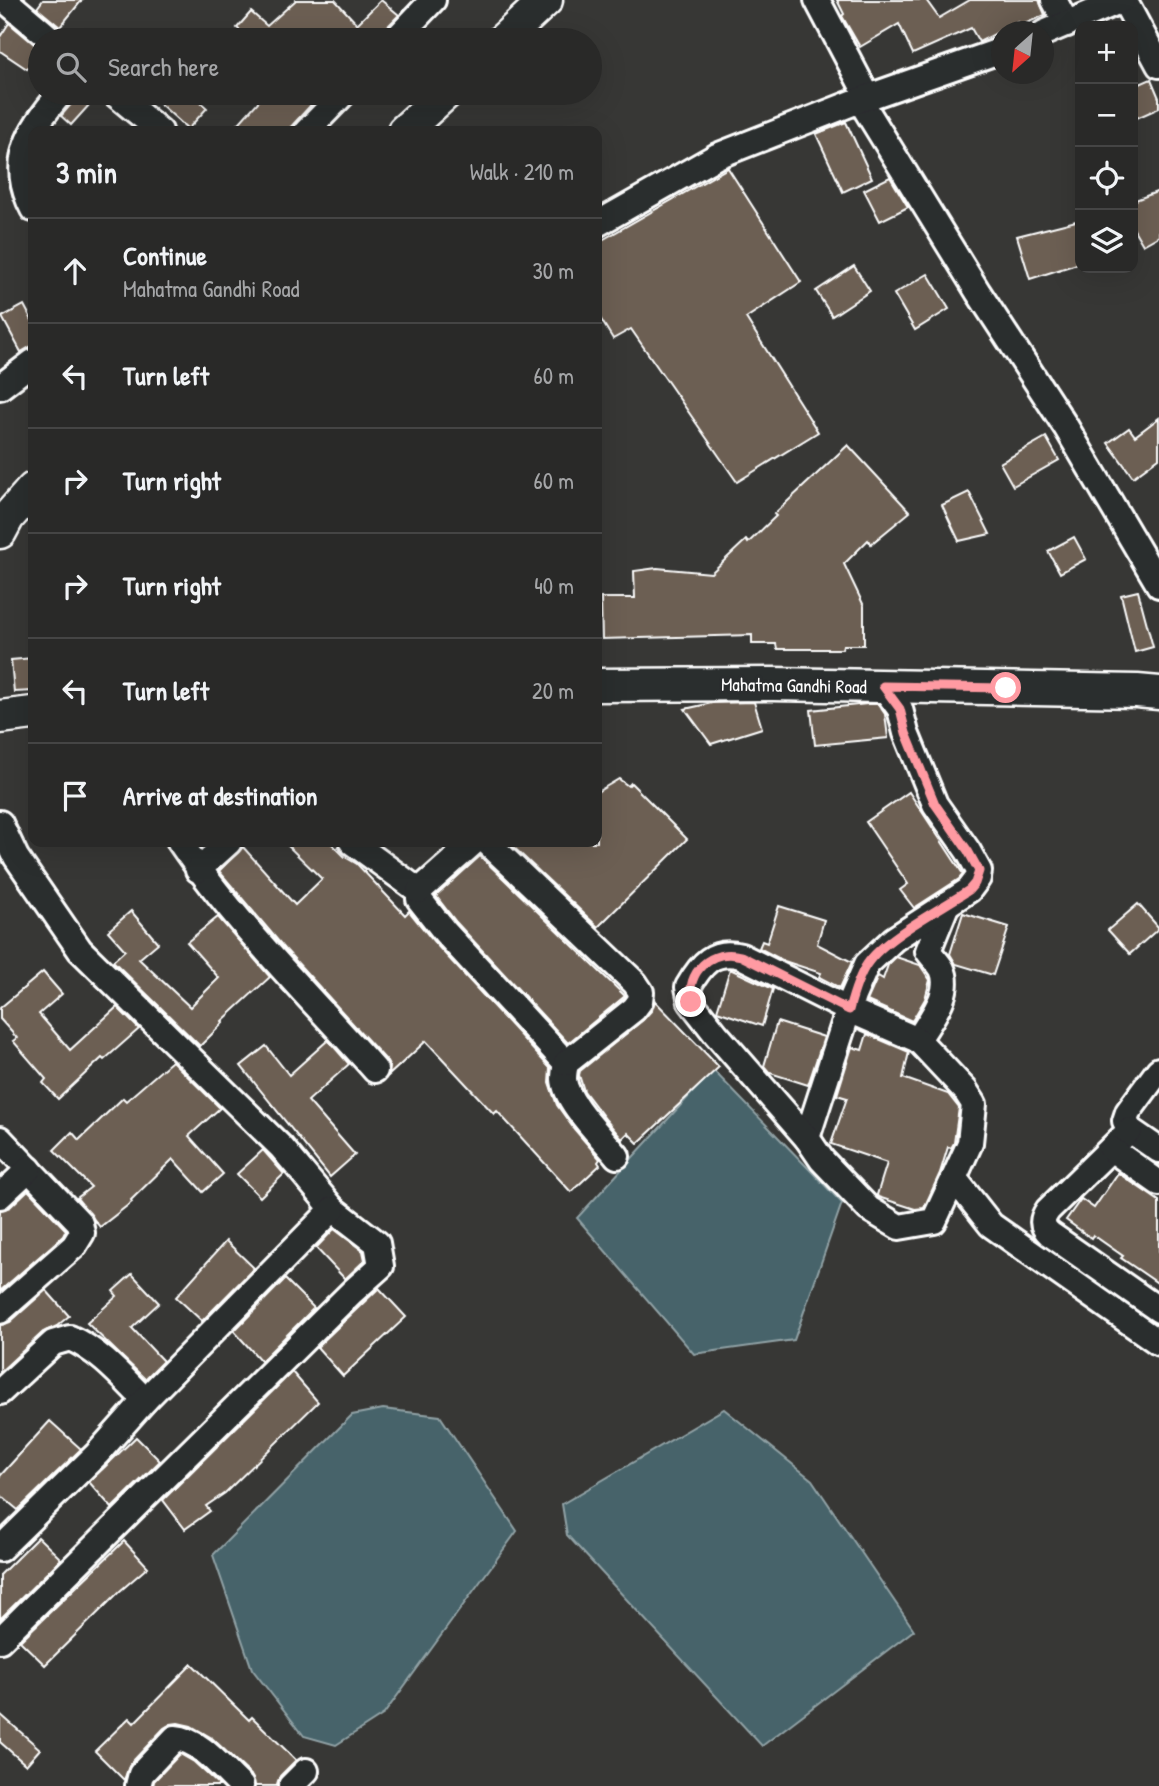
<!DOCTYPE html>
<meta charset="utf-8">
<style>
body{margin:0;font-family:"Patrick Hand",sans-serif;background:#353534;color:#f1f3f6}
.controls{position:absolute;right:21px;top:21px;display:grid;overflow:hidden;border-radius:14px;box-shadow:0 7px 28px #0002}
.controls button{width:63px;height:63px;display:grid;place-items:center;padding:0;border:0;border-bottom:2px solid #454545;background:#292928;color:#f1f3f6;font:35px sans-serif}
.compass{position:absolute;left:991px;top:21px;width:63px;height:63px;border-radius:50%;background:#292928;box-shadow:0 7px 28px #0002;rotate:207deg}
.stop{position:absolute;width:21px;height:21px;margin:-16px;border:5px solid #ff9aa2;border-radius:50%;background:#fff}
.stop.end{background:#ff9aa2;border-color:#fff;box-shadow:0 2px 7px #0008}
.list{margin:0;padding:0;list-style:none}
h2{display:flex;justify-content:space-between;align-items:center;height:91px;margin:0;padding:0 28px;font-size:30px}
h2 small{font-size:23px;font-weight:400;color:#a5a6a8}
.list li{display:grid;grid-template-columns:46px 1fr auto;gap:21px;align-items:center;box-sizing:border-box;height:105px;padding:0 28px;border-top:2px solid #454545}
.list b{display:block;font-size:26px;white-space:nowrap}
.list p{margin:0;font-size:23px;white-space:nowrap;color:#a5a6a8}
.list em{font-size:23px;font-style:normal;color:#a5a6a8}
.icon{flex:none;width:38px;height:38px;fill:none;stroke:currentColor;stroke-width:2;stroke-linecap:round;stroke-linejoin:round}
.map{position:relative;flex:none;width:1159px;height:1786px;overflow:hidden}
.search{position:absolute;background:#292928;box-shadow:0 7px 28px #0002;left:28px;top:28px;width:574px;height:77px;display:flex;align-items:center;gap:18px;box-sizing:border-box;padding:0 24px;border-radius:38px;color:#a5a6a8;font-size:26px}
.panel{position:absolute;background:#292928;box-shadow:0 7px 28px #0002;left:28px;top:126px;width:574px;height:721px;border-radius:14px}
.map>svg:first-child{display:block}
.water{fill:#47646a;stroke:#91a2a6;stroke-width:2}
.building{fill:#6c5f52;stroke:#fff;stroke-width:2}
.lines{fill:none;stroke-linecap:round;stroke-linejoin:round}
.minor-casing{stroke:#fff;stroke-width:30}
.major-casing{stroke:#fff;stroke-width:37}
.minor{stroke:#2a2d2e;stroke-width:24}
.major{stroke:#2a2d2e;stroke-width:32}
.route{stroke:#ff9aa2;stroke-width:9}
.labels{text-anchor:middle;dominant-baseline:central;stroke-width:6;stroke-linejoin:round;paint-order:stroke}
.street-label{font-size:19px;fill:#fff;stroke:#2a2d2e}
</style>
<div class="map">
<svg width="1159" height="1786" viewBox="0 0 1159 1786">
<rect width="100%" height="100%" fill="#373735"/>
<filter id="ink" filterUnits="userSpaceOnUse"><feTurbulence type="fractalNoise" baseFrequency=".0143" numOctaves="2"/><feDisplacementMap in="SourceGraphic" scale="14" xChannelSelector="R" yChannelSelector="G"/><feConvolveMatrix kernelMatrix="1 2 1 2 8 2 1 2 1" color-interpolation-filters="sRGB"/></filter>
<g filter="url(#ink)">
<g class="water">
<path d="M 713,1070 L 842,1203 L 794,1340 L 694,1354 L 577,1218 Z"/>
<path d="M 383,1409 L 440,1416 L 517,1531 L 384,1714 L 336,1745 L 304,1736 L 252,1669 L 213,1555 L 352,1415 Z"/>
<path d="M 724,1409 L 812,1480 L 914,1630 L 762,1746 L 567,1535 L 562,1504 Z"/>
</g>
<g class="building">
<path d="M 43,0 L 82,0 L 60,27 L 37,8 Z"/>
<path d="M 296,0 L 335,0 L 357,24 L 381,0 L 399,15 L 384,30 L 381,40 L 251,40 L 237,28 L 251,12 L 267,26 Z"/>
<path d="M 837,0 L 926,0 L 939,18 L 970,0 L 1039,0 L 1045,15 L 1020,26 L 1018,22 L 979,42 L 971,28 L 913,54 L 899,24 L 860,47 L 842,16 L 844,14 Z"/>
<path d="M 9,23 L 40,49 L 27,69 L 0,51 L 0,37 Z"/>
<path d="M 1151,79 L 1159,98 L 1159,108 L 1137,118 L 1133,108 L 1133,87 Z"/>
<path d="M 75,93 L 100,93 L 71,125 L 61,116 L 73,102 Z"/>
<path d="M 148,93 L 190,93 L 207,108 L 188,129 Z"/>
<path d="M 266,93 L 322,93 L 287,131 L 232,131 Z"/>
<path d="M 846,122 L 872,178 L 843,192 L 816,134 Z"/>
<path d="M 728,168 L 801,282 L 746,318 L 818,432 L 737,482 L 631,329 L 613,339 L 597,313 L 597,243 Z"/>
<path d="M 890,177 L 908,207 L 880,221 L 864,190 Z"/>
<path d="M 1159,191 L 1159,236 L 1143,245 L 1133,228 L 1133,201 Z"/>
<path d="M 1080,220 L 1080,263 L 1030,279 L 1017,236 Z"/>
<path d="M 854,266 L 870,291 L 832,316 L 816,291 Z"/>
<path d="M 928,274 L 949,309 L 915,330 L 894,294 Z"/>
<path d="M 24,305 L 33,322 L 33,345 L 21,352 L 2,317 Z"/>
<path d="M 1159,418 L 1159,458 L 1133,477 L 1108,443 L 1129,428 L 1135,436 Z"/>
<path d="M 1046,437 L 1059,460 L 1013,486 L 1000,463 Z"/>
<path d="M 848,445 L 910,512 L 871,544 L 868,540 L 844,564 L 864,606 L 864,645 L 843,645 L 842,649 L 777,649 L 776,644 L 752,644 L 752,635 L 602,639 L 601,598 L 635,598 L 634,571 L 657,568 L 711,573 L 746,540 L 748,543 L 776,516 L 774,514 Z"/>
<path d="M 969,492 L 990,534 L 959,541 L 942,505 Z"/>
<path d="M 1074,537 L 1086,559 L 1060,573 L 1048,551 Z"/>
<path d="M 1138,591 L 1153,647 L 1135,652 L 1121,595 Z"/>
<path d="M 33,658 L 33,691 L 14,692 L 11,660 Z"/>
<path d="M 754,702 L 762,728 L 711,744 L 685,709 L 712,703 Z"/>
<path d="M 867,704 L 878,704 L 885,714 L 888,738 L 815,745 L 811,710 Z"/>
<path d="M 619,779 L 628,786 L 631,783 L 687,839 L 598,927 L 508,842 L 597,842 L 597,792 Z"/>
<path d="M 909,792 L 963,874 L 959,879 L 914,908 L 900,890 L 908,884 L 866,822 Z"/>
<path d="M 284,842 L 330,842 L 345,857 L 357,864 L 405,915 L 409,911 L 434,942 L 550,1068 L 549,1082 L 557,1105 L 574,1129 L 600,1159 L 598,1162 L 600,1165 L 571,1192 L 497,1111 L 494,1114 L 426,1041 L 389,1075 L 390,1068 L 386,1060 L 285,949 L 219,871 L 243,847 L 295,905 L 322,879 Z"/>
<path d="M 480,856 L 625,996 L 568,1043 L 456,922 L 436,896 Z"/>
<path d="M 1138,904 L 1159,928 L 1130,954 L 1108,930 Z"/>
<path d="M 779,906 L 824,920 L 817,944 L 852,962 L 840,988 L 819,977 L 821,973 L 784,961 L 759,948 L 762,941 L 767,943 Z"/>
<path d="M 131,911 L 158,943 L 139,959 L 190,1007 L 219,978 L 187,942 L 218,917 L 270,977 L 222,1021 L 223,1023 L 200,1046 L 113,961 L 125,950 L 108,931 Z"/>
<path d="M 963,913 L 1009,927 L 993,975 L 956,964 L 950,954 Z"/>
<path d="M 896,957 L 920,965 L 930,980 L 925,999 L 912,1021 L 867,1001 L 878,976 L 883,979 L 888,965 Z"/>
<path d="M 730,969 L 773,989 L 762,1026 L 717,1011 Z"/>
<path d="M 43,972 L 62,994 L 39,1014 L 70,1050 L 117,1007 L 139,1029 L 104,1060 L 102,1058 L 58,1099 L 43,1083 L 46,1079 L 13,1041 L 17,1038 L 0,1019 L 0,1008 Z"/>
<path d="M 655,1001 L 719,1067 L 638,1143 L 628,1133 L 622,1139 L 606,1120 L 584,1091 L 579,1075 L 580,1071 L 643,1020 L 652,1010 Z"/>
<path d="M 777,1022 L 824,1037 L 808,1085 L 770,1073 L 764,1066 Z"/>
<path d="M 867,1034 L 909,1052 L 903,1078 L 948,1094 L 959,1108 L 954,1143 L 951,1148 L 948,1147 L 940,1173 L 924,1208 L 915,1209 L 878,1197 L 877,1195 L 887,1163 L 831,1144 L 847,1098 L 837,1095 L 852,1047 L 862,1050 Z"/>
<path d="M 328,1040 L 349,1064 L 308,1101 L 355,1155 L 330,1177 L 241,1066 L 266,1046 L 289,1075 Z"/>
<path d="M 172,1061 L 220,1108 L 189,1136 L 223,1174 L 203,1192 L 173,1159 L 131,1200 L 132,1202 L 100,1227 L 77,1198 L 91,1187 L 54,1150 L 72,1132 L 79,1140 L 123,1098 L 126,1101 Z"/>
<path d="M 263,1150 L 284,1174 L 260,1197 L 237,1174 Z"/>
<path d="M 1118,1173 L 1159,1201 L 1159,1284 L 1121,1258 L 1123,1256 L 1093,1235 L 1091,1238 L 1066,1220 L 1081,1199 L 1094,1208 Z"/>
<path d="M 28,1190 L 66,1230 L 63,1236 L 0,1291 L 0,1210 L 10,1207 Z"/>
<path d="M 334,1229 L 363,1251 L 365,1260 L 345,1279 L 316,1248 Z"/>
<path d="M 226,1241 L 254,1268 L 202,1321 L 176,1297 Z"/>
<path d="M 132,1274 L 159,1303 L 132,1328 L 163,1361 L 145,1379 L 87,1323 L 117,1296 L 113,1291 Z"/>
<path d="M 285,1279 L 314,1308 L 261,1361 L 234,1331 Z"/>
<path d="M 379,1288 L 406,1317 L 343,1376 L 317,1347 Z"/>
<path d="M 46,1290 L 69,1316 L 57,1326 L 43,1332 L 0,1372 L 0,1325 L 10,1322 Z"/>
<path d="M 292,1372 L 318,1402 L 225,1493 L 206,1506 L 210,1511 L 185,1529 L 163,1500 Z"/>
<path d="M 50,1421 L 81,1449 L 18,1510 L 0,1495 L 0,1476 Z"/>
<path d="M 136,1437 L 160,1461 L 112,1508 L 89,1482 Z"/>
<path d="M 38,1537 L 61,1559 L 0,1619 L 0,1575 Z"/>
<path d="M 124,1541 L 148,1567 L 120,1591 L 45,1665 L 20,1641 Z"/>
<path d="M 192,1664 L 249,1720 L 252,1717 L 296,1760 L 280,1776 L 277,1786 L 255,1786 L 251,1775 L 212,1738 L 191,1726 L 178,1723 L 171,1724 L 164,1728 L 130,1764 L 124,1780 L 95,1751 L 129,1718 L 134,1723 Z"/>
<path d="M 0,1714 L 40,1749 L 26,1765 L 0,1742 Z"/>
<path d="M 180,1754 L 194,1762 L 220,1786 L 153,1786 L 154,1781 Z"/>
</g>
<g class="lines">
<defs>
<g id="minor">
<path d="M 5,0 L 52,40"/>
<path d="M 817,0 L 868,97"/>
<path d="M 1054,0 L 1067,24"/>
<path d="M 1124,0 L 1159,65"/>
<path d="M 1044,33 L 1122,0"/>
<path d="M 395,40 L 433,0"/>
<path d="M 114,93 L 160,131"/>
<path d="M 860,100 L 978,292 L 1066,427 L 1159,585"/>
<path d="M 307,131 L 344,93"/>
<path d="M 33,209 C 8,162 30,128 61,93"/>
<path d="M 597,224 L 717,156 L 860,100 L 1002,50"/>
<path d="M 0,387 L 33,362"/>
<path d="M 0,823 L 16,857 L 80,950 L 282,1148 L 333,1209 L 377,1243 L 381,1266 L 352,1292 L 0,1640"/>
<path d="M 180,842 C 236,924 309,996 375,1070"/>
<path d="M 352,842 L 419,891 L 419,899 L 445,932 L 566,1063 C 565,1068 564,1074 564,1079 C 565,1102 603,1138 617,1156"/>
<path d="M 487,842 L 635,983 L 641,992 L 640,1001 L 634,1009 L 566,1063"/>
<path d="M 198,870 L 229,842"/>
<path d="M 419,891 L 474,842"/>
<path d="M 918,1040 C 930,1019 953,993 942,969 C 938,962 932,957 928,951 L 947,904"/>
<path d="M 1159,1070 L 1128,1112 L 1125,1121 L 1130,1130 L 1159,1150"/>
<path d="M 1130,1130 L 1048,1210 C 1041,1220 1041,1226 1050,1234 L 1159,1310"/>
<path d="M 807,1138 L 853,996 L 867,964 L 894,939 L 969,890 L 978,878 L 979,871 L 968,851 L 935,804 L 906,733 L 900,709 L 883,686"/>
<path d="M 0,1139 L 80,1223 L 82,1233 L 74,1246 L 0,1311"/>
<path d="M 1111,1149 L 1159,1183"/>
<path d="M 954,1178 L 970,1143 L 974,1104 L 965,1090 L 918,1040 L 849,1010 L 741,956 C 713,949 701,964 688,987 L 691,1002 L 716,1034 L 807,1138 L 822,1160 L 869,1209 L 899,1227 L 934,1221 L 954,1178 L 991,1225 L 1159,1343"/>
<path d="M 0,1196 L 29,1169"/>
<path d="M 0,1392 L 53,1343 L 70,1338 C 100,1351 122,1377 145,1400"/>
<path d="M 0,1549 L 97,1454 L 145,1400 L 333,1209"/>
<path d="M 138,1786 L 141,1774 L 175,1738 C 201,1740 222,1769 241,1786"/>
<path d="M 291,1786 L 306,1771"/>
</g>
<g id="major">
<path d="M 503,40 L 546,0"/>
<path d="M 404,131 L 446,93"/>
<path d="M 0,532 L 8,517 L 33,489"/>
<path d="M 597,685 L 773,684 L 1137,691 L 1159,693"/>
<path d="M 0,717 L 33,713"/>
</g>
</defs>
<use href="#minor" class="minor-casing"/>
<use href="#major" class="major-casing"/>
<use href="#minor" class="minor"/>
<use href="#major" class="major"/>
</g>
</g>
<g class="lines" filter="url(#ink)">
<path class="route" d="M 691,1002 C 686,972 711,948 741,956 L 849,1010 C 853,995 858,977 867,964 C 885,937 941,909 969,890 L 975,883 L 979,871 L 968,851 L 935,804 L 906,733 L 900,709 L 883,686 L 1006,688"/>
</g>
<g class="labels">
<g class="street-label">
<text transform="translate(794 685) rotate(1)">Mahatma Gandhi Road</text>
</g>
</g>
</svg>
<div class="controls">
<button>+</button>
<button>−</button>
<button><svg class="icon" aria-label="locate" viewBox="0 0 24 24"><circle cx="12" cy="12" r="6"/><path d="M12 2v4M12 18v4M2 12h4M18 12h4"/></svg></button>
<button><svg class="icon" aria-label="layers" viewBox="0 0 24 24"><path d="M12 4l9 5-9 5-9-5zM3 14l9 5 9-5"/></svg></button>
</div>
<svg class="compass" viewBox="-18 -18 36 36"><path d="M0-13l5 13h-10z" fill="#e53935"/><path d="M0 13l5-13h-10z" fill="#a5a6a8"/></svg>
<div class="stop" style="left:1006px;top:688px"></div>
<div class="stop end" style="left:691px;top:1002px"></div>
<div class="search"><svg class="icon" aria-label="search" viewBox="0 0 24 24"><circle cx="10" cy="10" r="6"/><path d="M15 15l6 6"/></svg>Search here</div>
<section class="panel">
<h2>3 min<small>Walk · 210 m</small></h2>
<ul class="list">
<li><svg class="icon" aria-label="ahead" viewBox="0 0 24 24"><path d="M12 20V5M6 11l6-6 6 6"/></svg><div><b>Continue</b><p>Mahatma Gandhi Road</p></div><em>30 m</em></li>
<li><svg class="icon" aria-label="left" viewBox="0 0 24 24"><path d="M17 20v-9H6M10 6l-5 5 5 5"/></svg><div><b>Turn left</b></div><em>60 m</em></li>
<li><svg class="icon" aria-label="right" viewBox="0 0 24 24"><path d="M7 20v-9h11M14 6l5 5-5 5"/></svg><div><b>Turn right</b></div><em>60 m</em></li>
<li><svg class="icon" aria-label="right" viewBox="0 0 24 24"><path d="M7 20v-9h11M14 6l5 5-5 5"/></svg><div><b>Turn right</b></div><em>40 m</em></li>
<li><svg class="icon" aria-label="left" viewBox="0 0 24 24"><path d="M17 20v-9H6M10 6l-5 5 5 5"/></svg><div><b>Turn left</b></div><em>20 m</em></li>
<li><svg class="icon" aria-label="arrive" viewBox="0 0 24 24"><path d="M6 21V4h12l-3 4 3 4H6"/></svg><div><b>Arrive at destination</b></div></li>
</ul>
</section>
</div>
